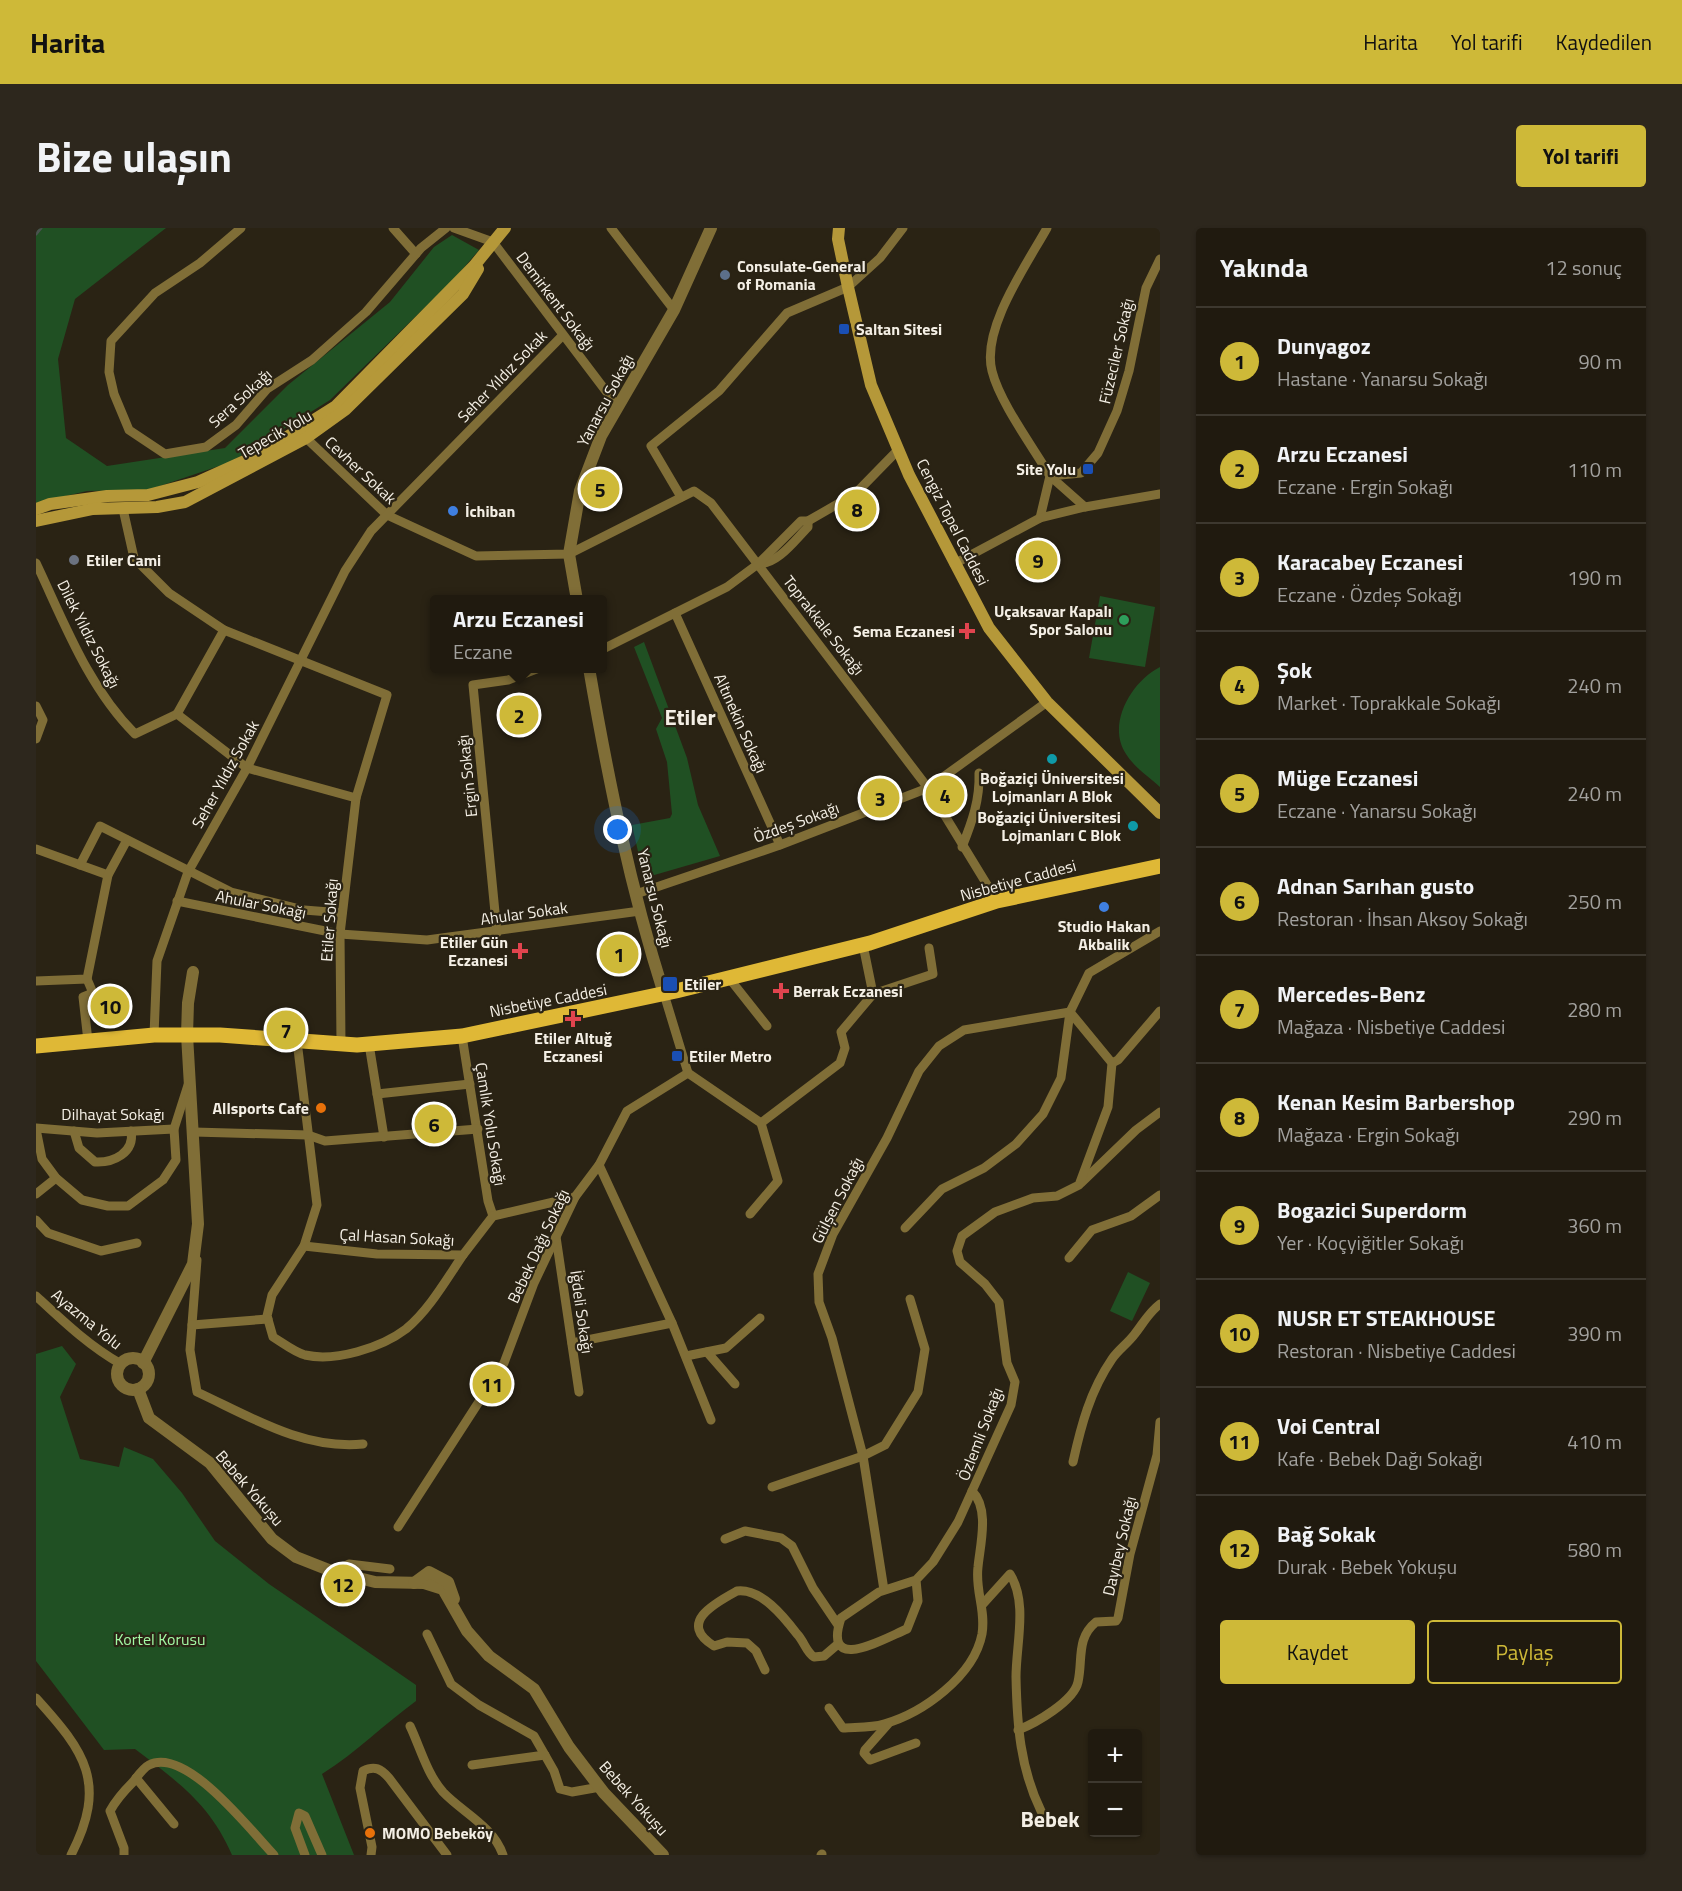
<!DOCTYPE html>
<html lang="tr">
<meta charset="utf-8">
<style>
body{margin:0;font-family:"Titillium Web",sans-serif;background:#2d271d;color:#f1f3f6}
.controls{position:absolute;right:18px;bottom:18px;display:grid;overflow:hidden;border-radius:6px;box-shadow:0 2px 4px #0004}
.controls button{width:54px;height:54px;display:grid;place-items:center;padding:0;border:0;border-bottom:2px solid #3d382f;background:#201a0f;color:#f1f3f6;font:30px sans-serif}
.you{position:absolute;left:582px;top:602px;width:21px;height:21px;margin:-15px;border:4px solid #fff;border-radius:50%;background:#1a73e8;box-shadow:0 0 0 9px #1a73e833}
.badge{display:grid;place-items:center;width:39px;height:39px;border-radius:50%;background:#ceb938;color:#111;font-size:20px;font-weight:700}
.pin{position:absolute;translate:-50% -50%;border:3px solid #fff;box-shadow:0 2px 6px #0006}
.popup{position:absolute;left:394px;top:367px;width:177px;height:78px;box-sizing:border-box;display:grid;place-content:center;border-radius:6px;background:#201a0f;filter:drop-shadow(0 2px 4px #0005);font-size:20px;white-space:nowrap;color:#a2a19e}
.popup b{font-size:22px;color:#f1f3f6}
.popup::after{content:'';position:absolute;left:50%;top:100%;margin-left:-12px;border:12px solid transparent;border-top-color:#201a0f}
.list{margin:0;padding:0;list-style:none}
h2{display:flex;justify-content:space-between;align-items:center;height:78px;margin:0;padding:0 24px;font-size:26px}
h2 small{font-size:20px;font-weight:400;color:#a2a19e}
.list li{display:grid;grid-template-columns:39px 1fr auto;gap:18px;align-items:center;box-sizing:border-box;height:108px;padding:0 24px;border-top:2px solid #3d382f}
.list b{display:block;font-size:22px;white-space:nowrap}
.list p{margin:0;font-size:20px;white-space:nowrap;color:#a2a19e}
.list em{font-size:20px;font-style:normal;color:#a2a19e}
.actions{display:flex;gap:12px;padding:18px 24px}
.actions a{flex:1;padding:14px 0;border:2px solid #ceb938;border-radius:6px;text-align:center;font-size:21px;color:#ceb938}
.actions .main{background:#ceb938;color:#111}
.map{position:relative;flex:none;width:1124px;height:1627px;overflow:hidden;border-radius:6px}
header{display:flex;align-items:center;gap:36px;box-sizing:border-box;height:84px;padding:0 30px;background:#ceb938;color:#111}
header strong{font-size:28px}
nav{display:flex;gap:33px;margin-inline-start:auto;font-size:21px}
.intro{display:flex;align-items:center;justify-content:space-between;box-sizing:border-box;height:144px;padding:0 36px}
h1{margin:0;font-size:42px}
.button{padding:15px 27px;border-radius:6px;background:#ceb938;color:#111;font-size:21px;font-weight:700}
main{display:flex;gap:36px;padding:0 36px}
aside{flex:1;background:#201a0f;border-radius:6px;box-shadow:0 2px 4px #0004}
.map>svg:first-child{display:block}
.green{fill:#205023}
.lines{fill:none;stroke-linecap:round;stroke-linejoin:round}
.stream{stroke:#4a514f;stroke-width:3}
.minor{stroke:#806e37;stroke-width:9}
.tertiary{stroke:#806e37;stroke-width:12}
.secondary{stroke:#b59839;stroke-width:12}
.primary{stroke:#dfb836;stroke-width:15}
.service-dot{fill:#5c6f8a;stroke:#2a2314;stroke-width:2}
.transit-dot{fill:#1a4fb4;stroke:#2a2314;stroke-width:2}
.shop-dot{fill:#3f7fe0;stroke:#2a2314;stroke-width:2}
.worship-dot{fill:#6b7280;stroke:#2a2314;stroke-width:2}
.leisure-dot{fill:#2e9e5b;stroke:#2a2314;stroke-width:2}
.health-dot{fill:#e0444e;stroke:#2a2314;stroke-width:2}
.culture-dot{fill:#0f9aa8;stroke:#2a2314;stroke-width:2}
.food-dot{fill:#e8710a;stroke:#2a2314;stroke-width:2}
.labels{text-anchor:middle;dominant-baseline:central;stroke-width:4.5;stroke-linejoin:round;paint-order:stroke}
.poi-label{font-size:16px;font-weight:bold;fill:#f4efe5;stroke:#2a2314;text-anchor:start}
.street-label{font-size:16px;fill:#f4efe5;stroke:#2a2314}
.park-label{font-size:16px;fill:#a2f9a4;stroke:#2a2314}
.district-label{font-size:22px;font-weight:bold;fill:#f4efe5;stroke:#2a2314}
</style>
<header>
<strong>Harita</strong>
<nav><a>Harita</a><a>Yol tarifi</a><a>Kaydedilen</a></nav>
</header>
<div class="intro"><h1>Bize ulaşın</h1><a class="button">Yol tarifi</a></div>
<main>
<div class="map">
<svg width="1124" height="1627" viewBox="0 0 1124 1627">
<rect width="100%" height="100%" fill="#2a2314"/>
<g class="green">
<path d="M 0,0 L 130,0 L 39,71 L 22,131 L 30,210 L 71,238 L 189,220 L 252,157 L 354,74 L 398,19 L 416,7 L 443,22 L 418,51 L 294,172 L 195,234 L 112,262 L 51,263 L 0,275 Z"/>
<path d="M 1064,368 L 1119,379 L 1109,439 L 1053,430 Z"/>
<path d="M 608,414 L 651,530 L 662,577 L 684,628 L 608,650 L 596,597 L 634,590 L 636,586 L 631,534 L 620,501 L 626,490 L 598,419 Z"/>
<path d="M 1124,439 L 1124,559 C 1113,549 1098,539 1090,526 C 1070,496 1096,453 1124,439 Z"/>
<path d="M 1092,1044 L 1114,1055 L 1096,1093 L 1074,1083 Z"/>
<path d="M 26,1118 L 40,1136 L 24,1169 L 44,1231 L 83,1239 L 88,1219 L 117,1231 L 146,1265 L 179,1313 L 233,1356 L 380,1457 L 380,1473 C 347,1497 321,1524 286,1546 L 318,1627 L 196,1627 C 174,1576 142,1554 99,1521 L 68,1522 L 0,1433 L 0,1126 Z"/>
</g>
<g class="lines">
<path class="stream" d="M 0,6 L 5,0"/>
<g class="minor">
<path d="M 205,0 L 164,35 L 119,65 L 75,113 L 73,144 L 78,166 L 93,202 L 129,226 L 170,219 L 200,197 L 231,161 L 276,132 L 330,84 L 385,20 L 410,0"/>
<path d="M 357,0 L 380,26"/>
<path d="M 418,0 L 457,14 L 582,179"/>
<path d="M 575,0 L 638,82"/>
<path d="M 270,210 L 351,287 L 440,328 L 533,326 L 658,263 L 675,275 L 892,560 L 961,673"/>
<path d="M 645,269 L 615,218 L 683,163 L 751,85 L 812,59 L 844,30 L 867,0"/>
<path d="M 1049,279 L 1014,248 L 1045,245 L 1062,225 L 1081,183 L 1093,143 L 1110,60 L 1124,31"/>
<path d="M 87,281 L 98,330 L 133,365 L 188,402 L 351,467 L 320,570 L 304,706 L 305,816"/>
<path d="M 1004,290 L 1014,248 C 997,219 964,175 956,143 C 945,101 991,36 1011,0"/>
<path d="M 0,335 C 28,394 52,459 99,506 L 141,486"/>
<path d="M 722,336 C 742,336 758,313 772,299 L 772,293"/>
<path d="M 918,336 L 1004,290 L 1049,279 L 1124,266"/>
<path d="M 639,385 L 744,617"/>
<path d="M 567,421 L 691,359 L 722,336 L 765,293 L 772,293 L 819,266 L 862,222"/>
<path d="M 0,478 L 7,492 L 0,511"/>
<path d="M 141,486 L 211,540 L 320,570"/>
<path d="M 141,486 L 188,402"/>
<path d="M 926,619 C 936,594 944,572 943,545"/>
<path d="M 0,621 L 72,647"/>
<path d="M 44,637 L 64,598 L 195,664 L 268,682 L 306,685"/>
<path d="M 600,666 L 744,617 L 892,560 L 1011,474"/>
<path d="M 141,673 L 304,706 L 391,712 L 604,683"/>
<path d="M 461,705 L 437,457 L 472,452 L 503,440"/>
<path d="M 693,750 L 731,798"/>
<path d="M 51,751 L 57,765 L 47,769 L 52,813"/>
<path d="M 0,753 L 51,751 L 72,647 L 91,612"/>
<path d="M 628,766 L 652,845"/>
<path d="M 837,766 L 897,746 L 893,720"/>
<path d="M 118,807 L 121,733 L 152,644 L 211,540 L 309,343 L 335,303 L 527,107"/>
<path d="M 426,808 L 452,973 L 457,988"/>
<path d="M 261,813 L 281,977 L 268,1018 L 236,1067 L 231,1088 L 237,1109 C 247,1115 258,1124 269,1127 C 299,1134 345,1120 370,1101 C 393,1082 410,1052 427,1027"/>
<path d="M 333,816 L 348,909"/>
<path d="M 1076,835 L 1082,832 L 1124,783"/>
<path d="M 652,845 L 725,895"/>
<path d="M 341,866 L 434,856"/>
<path d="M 725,895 L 804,835 L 809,820 L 805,804 L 837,766 L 827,717"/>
<path d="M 0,900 L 61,905 L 138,901"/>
<path d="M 0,901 L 6,931 L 20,950 L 46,972 L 72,978 L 92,978 L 127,952 L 140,932 L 138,901 L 152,857"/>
<path d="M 38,903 L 43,920 L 59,934 C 77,935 99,925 95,903"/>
<path d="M 158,904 L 272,907 L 289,913 L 442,901"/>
<path d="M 563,937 L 636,1095 L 675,1192"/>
<path d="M 1045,955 L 1100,902 L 1124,884"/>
<path d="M 0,966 L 20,950"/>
<path d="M 714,986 L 742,953 L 725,895"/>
<path d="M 0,992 L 12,1005 L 65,1023 L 101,1015"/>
<path d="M 869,1000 L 906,961 L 948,940 L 980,916 L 1007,886 L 1025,850 L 1034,784 L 1053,745 L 1124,703"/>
<path d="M 520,1009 L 543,1164"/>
<path d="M 268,1018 L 341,1026 L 427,1027 L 457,988 L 539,969"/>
<path d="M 1033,1030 L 1056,1002 L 1095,988 L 1124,967"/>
<path d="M 161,1032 L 154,1122 L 161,1164 C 213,1188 267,1222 327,1216"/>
<path d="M 0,1068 C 27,1093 53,1118 85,1136"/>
<path d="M 156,1097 L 232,1091"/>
<path d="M 536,1115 L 636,1095"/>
<path d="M 671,1124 L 699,1156"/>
<path d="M 650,1128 L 690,1120 L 724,1090"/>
<path d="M 1037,1234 C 1045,1198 1054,1163 1076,1131 C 1082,1122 1091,1116 1098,1107 C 1107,1096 1112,1085 1124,1076"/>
<path d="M 736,1259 L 827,1228 L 849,1217 L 882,1164 L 889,1121 L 874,1071"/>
<path d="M 362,1299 L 468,1135 L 498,1055 L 539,969 L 563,937 L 591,883 L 652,845"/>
<path d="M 689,1311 L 709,1303 L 745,1310 L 756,1318 L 777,1360 L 802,1397"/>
<path d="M 298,1344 L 313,1336 L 354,1341"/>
<path d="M 848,1362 L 827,1228 L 796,1110 L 783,1074 L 782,1046 L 797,1006 L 851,910 L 883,843 L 903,818 L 928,802 L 1034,784 L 1076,835 L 1072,879 L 1043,957 L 1021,968 L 997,970 L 959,984 L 926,1008 L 921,1023 L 924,1034 L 949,1056 L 963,1074 L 971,1135 L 979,1154 L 975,1177 L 922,1294 L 897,1334 L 880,1352 L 843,1364 L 805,1390 C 786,1447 847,1411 871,1401 L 882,1373 L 880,1352"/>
<path d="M 946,1377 L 974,1346 C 992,1375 980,1416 980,1449 C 981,1496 984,1540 1005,1583"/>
<path d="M 391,1406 L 415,1456 L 443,1477 L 498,1508 L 518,1543 L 524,1561 L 536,1564 L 564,1559"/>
<path d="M 729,1442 L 720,1423 L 711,1415 L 691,1414 L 678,1418 C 641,1395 679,1375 701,1363 C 725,1360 748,1389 761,1406 C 768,1413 770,1424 778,1429 L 788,1428 L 802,1416"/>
<path d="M 0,1470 C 49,1524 72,1555 35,1627"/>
<path d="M 793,1480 L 807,1500 C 820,1499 836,1500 848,1496 C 887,1485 938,1448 946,1406 C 950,1381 939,1364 942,1339 C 944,1317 954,1281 936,1263"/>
<path d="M 852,1496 L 829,1522 L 828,1525 L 834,1532 L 880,1515"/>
<path d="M 374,1498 C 384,1519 391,1546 407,1564 C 427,1585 457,1598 467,1627"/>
<path d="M 982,1502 C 1000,1495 1038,1473 1042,1454 C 1047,1432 1040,1410 1060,1394 L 1080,1393 L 1082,1390 L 1094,1326 L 1121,1227 L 1124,1194"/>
<path d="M 436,1537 L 509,1527"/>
<path d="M 100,1550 L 138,1596"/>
<path d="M 88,1627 L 88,1620 L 74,1583 C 80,1572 88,1563 97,1554 C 101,1549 107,1540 113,1537 C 150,1518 214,1602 238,1627"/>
<path d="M 269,1627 L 259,1600 L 263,1585 L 269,1588 L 286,1627"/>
<path d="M 335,1627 L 336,1619 L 324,1560 L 327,1543 C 339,1537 345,1541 353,1550 L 411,1627"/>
<path d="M 785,1627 L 786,1626"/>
</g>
<g class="tertiary">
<path d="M 541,372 L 533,326 L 544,263 L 565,208 L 638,82 L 675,0"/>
<path d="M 553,440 C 572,550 594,659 628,766"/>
<circle cx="97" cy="1146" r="16"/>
<path d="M 107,1135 L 157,1036 L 162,996 L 151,807 L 152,775 L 157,744"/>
<path d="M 102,1161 L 113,1190 L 174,1235 L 236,1311 L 260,1329 L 298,1344 L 339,1354 L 388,1355 L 407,1361 L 431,1403 L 453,1428 L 498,1461 L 533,1519 L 568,1565 L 627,1627"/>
<path d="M 378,1355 L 393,1344 L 412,1354 L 418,1371"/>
</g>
<g class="secondary">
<path d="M 803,0 L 802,11 L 812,59 L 835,157 L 873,247 L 953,400 L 1011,474 L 1124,585"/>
<path d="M 0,281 L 14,276 L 71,268 L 112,267 L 162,254 L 224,226 L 300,178 L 438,38 L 469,0"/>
<path d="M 0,293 L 57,281 L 121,279 L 149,274 L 270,210 L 309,182 L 427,66 L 442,41"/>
</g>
<path class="primary" d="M 0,818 L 118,807 L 184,807 L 321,817 L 426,808 L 640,763 L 834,715 L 961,673 L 1124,638"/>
</g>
<circle class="service-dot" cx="689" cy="47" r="6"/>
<g class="transit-dot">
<rect x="802" y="95" width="12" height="12" rx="3"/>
<rect x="1046" y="235" width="12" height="12" rx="3"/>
<rect x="626" y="748" width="16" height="16" rx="3"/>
<rect x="635" y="822" width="12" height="12" rx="3"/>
</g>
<g class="shop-dot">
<circle cx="417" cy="283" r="6"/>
<circle cx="1068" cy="679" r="6"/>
</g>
<circle class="worship-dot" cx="38" cy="332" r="6"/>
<circle class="leisure-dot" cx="1088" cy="392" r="6"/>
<g class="health-dot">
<path d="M928 394h6v6h6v6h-6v6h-6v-6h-6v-6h6z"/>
<path d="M481 714h6v6h6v6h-6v6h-6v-6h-6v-6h6z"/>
<path d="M742 754h6v6h6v6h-6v6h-6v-6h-6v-6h6z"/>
<path d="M534 782h6v6h6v6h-6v6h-6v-6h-6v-6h6z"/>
</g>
<g class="culture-dot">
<circle cx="1016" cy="531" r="6"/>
<circle cx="1097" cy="598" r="6"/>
</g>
<g class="food-dot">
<circle cx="285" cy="880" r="6"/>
<circle cx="334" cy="1605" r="6"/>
</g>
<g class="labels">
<g class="poi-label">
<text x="701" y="38">Consulate-General<tspan x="701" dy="18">of Romania</tspan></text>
<text x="820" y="101">Saltan Sitesi</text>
<text x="1040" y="241" text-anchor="end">Site Yolu</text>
<text x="429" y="283">İchiban</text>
<text x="50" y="332">Etiler Cami</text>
<text x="1076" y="383" text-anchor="end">Uçaksavar Kapalı<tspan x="1076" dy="18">Spor Salonu</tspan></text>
<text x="919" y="403" text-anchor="end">Sema Eczanesi</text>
<text x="1016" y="550" text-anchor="middle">Boğaziçi Üniversitesi<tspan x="1016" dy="18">Lojmanları A Blok</tspan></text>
<text x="1085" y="589" text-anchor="end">Boğaziçi Üniversitesi<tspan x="1085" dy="18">Lojmanları C Blok</tspan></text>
<text x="1068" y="698" text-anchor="middle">Studio Hakan<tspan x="1068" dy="18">Akbalik</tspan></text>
<text x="472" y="714" text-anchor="end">Etiler Gün<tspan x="472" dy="18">Eczanesi</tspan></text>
<text x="648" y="756">Etiler</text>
<text x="757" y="763">Berrak Eczanesi</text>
<text x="537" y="810" text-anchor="middle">Etiler Altuğ<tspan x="537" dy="18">Eczanesi</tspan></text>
<text x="653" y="828">Etiler Metro</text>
<text x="273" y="880" text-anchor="end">Allsports Cafe</text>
<text x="346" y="1605">MOMO Bebeköy</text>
</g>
<g class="street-label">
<text transform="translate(520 73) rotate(53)">Demirkent Sokağı</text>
<text transform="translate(1080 123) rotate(-77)">Füzeciler Sokağı</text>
<text transform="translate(466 148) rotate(-46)">Seher Yıldız Sokak</text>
<text transform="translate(204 170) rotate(-42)">Sera Sokağı</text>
<text transform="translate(569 172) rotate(-62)">Yanarsu Sokağı</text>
<text transform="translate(239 206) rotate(-30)">Tepecik Yolu</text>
<text transform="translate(325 242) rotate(43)">Cevher Sokak</text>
<text transform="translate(917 294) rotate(63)">Cengiz Topel Caddesi</text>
<text transform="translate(788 397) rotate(52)">Toprakkale Sokağı</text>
<text transform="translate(53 406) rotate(63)">Dilek Yıldız Sokağı</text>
<text transform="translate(705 495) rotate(66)">Altınekin Sokağı</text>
<text transform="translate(189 546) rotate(-61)">Seher Yıldız Sokak</text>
<text transform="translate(431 548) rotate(-96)">Ergin Sokağı</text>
<text transform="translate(760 594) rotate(-20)">Özdeş Sokağı</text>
<text transform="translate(982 652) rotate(-15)">Nisbetiye Caddesi</text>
<text transform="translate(619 670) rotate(76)">Yanarsu Sokağı</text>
<text transform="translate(225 676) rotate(11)">Ahular Sokağı</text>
<text transform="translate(488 685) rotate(-8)">Ahular Sokak</text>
<text transform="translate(293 692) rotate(-86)">Etiler Sokağı</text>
<text transform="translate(512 772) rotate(-11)">Nisbetiye Caddesi</text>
<text x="77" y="886">Dilhayat Sokağı</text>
<text transform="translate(455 896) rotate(81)">Çamlık Yolu Sokağı</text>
<text transform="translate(801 972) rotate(-63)">Gülşen Sokağı</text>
<text transform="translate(361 1009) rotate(3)">Çal Hasan Sokağı</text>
<text transform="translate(502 1018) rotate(-65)">Bebek Dağı Sokağı</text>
<text transform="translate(546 1084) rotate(82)">İğdeli Sokağı</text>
<text transform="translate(51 1091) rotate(39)">Ayazma Yolu</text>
<text transform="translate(944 1206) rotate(-69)">Özlemli Sokağı</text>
<text transform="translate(214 1260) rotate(49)">Bebek Yokuşu</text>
<text transform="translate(1083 1318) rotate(-77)">Dayıbey Sokağı</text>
<text transform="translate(598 1570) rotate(48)">Bebek Yokuşu</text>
</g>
<g class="park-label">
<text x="124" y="1411">Kortel Korusu</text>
</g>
<g class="district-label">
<text x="654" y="489">Etiler</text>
<text x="1014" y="1591">Bebek</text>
</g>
</g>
</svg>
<div class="controls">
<button>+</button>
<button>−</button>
</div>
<div class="you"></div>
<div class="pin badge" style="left:583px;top:726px">1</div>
<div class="pin badge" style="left:483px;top:487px">2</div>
<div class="popup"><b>Arzu Eczanesi</b>Eczane</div>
<div class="pin badge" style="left:844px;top:570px">3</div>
<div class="pin badge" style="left:909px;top:567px">4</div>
<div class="pin badge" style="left:564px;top:261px">5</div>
<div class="pin badge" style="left:398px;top:896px">6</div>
<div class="pin badge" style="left:250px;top:802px">7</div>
<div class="pin badge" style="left:821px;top:281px">8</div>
<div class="pin badge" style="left:1002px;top:332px">9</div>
<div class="pin badge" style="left:74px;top:778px">10</div>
<div class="pin badge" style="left:456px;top:1156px">11</div>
<div class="pin badge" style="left:307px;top:1356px">12</div>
</div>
<aside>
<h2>Yakında<small>12 sonuç</small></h2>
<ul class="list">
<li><span class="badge">1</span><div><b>Dunyagoz</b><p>Hastane · Yanarsu Sokağı</p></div><em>90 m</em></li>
<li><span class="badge">2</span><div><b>Arzu Eczanesi</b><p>Eczane · Ergin Sokağı</p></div><em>110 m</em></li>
<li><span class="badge">3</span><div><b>Karacabey Eczanesi</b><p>Eczane · Özdeş Sokağı</p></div><em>190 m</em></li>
<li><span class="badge">4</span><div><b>Şok</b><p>Market · Toprakkale Sokağı</p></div><em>240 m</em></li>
<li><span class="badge">5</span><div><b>Müge Eczanesi</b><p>Eczane · Yanarsu Sokağı</p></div><em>240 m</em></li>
<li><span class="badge">6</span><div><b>Adnan Sarıhan gusto</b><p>Restoran · İhsan Aksoy Sokağı</p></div><em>250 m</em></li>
<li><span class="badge">7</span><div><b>Mercedes-Benz</b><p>Mağaza · Nisbetiye Caddesi</p></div><em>280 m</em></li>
<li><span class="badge">8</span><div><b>Kenan Kesim Barbershop</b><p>Mağaza · Ergin Sokağı</p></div><em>290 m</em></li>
<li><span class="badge">9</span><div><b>Bogazici Superdorm</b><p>Yer · Koçyiğitler Sokağı</p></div><em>360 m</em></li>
<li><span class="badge">10</span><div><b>NUSR ET STEAKHOUSE</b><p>Restoran · Nisbetiye Caddesi</p></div><em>390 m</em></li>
<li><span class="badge">11</span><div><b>Voi Central</b><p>Kafe · Bebek Dağı Sokağı</p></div><em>410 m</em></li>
<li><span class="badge">12</span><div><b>Bağ Sokak</b><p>Durak · Bebek Yokuşu</p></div><em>580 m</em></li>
</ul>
<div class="actions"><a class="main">Kaydet</a><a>Paylaş</a></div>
</aside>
</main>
